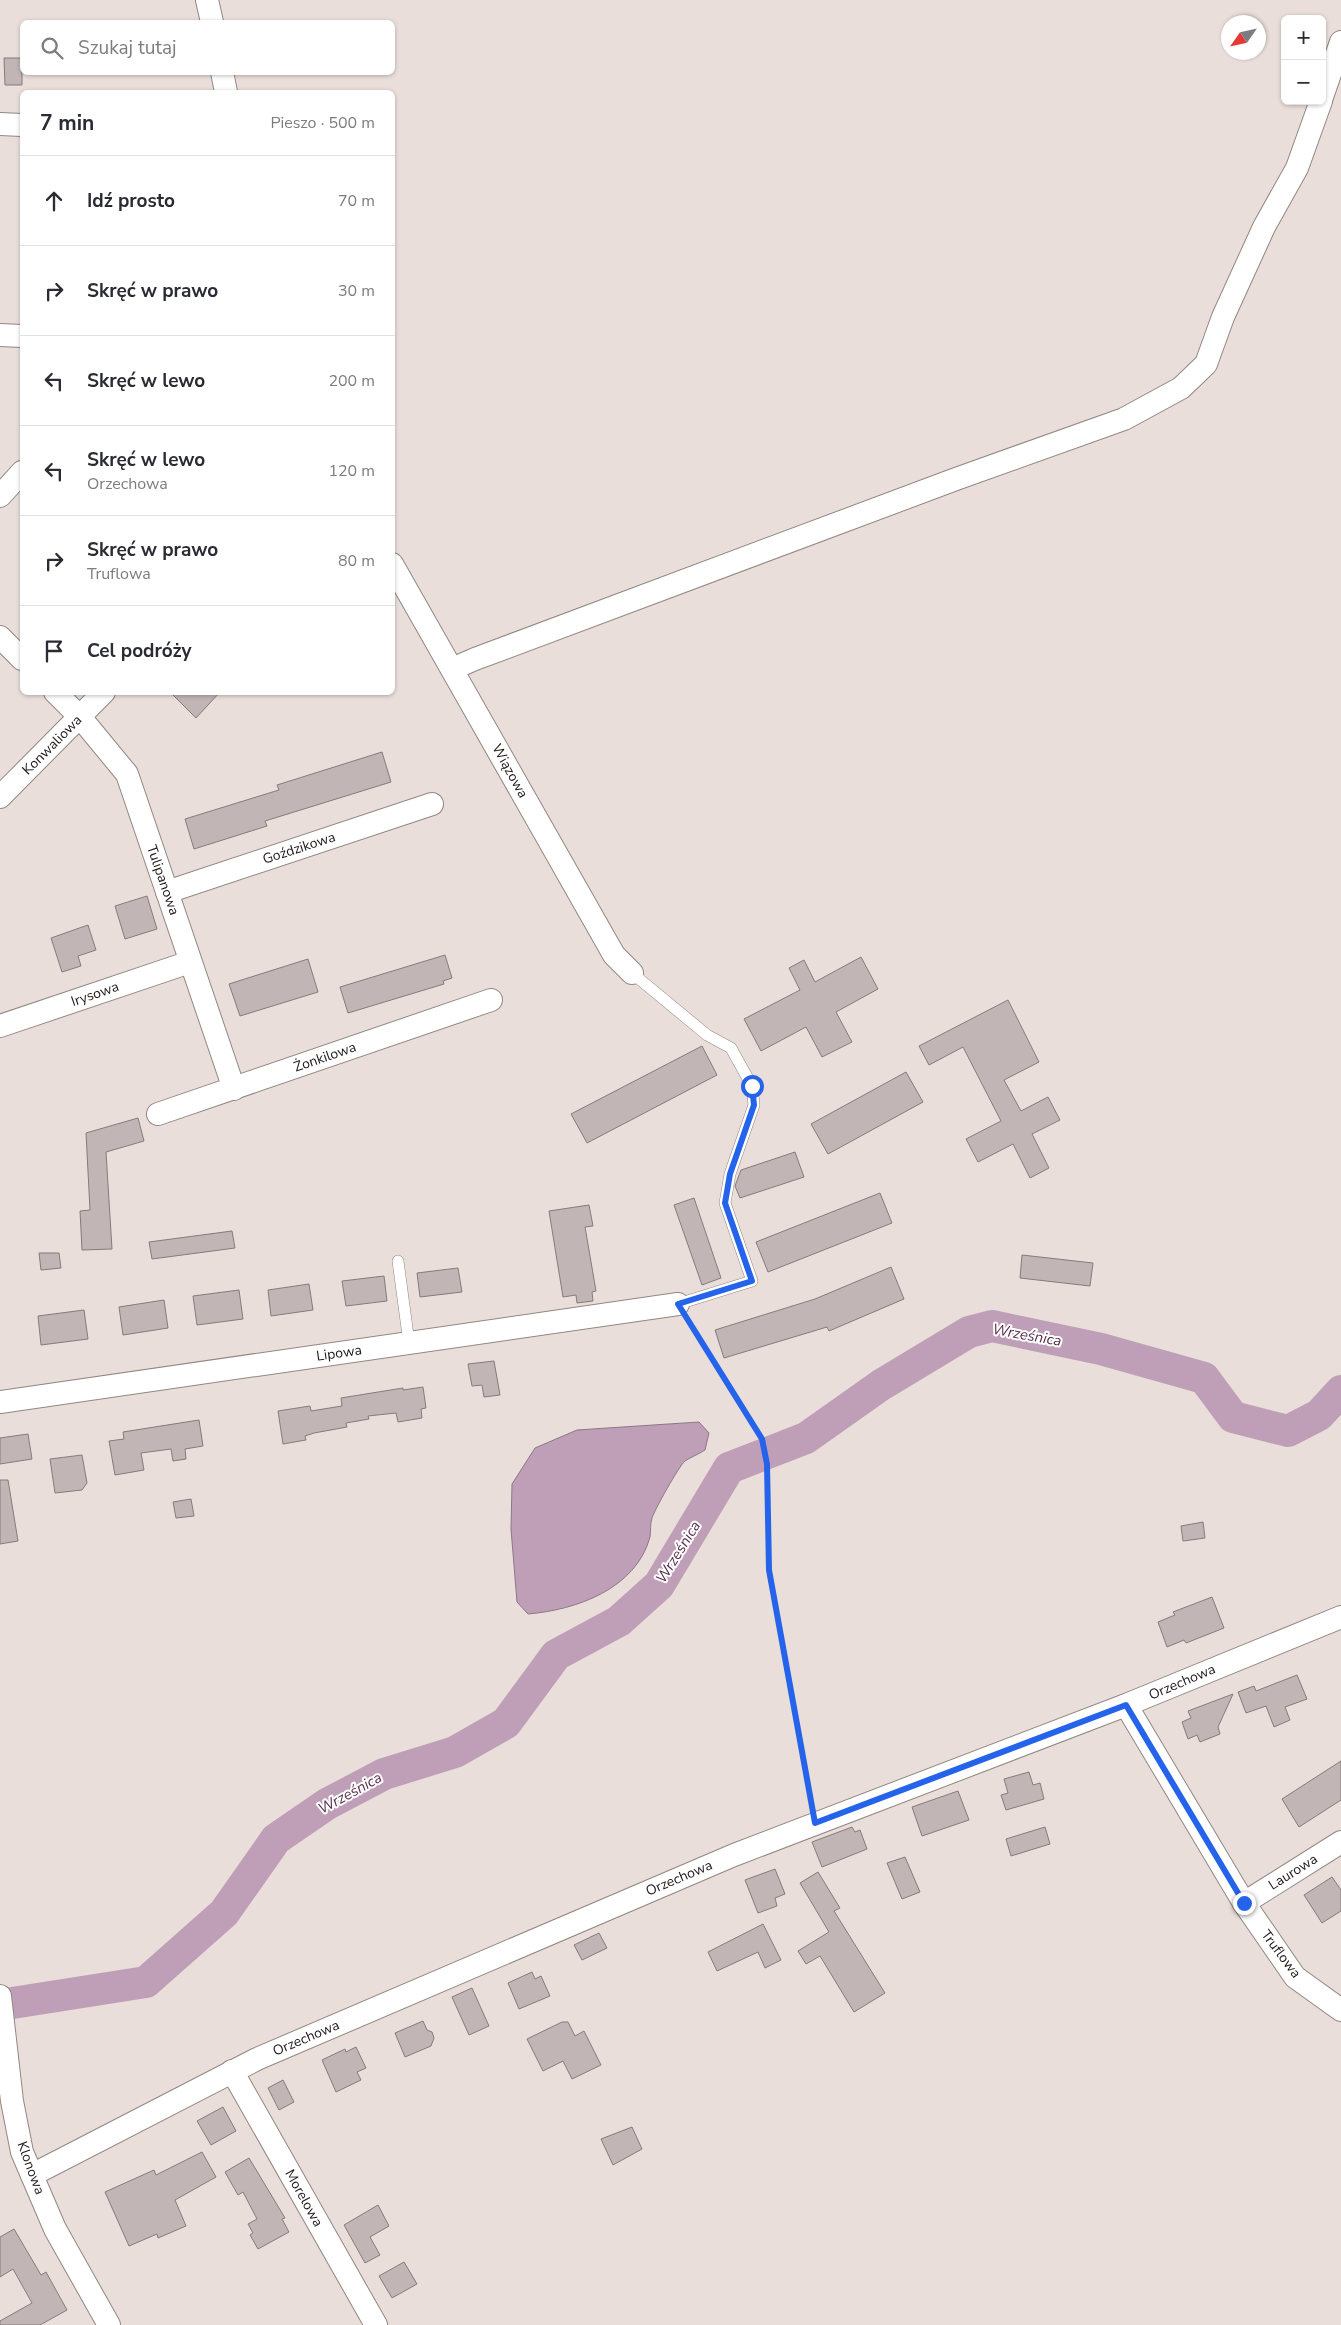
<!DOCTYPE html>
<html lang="pl">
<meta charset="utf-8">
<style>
body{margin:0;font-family:"Nunito Sans",sans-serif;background:#f7f7f7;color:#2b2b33}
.controls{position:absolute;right:15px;top:15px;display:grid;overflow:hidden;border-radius:8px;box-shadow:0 1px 4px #0004}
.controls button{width:45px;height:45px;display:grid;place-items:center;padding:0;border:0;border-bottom:1px solid #e1e1e2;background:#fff;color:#2b2b33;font:25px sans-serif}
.compass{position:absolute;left:1221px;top:15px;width:45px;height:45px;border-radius:50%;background:#fff;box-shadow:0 1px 4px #0004;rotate:236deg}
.stop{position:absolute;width:15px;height:15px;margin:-11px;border:4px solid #2563eb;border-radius:50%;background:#fff}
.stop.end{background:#2563eb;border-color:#fff;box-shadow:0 1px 5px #0008}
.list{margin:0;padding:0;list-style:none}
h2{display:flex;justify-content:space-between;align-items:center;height:65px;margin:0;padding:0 20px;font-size:21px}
h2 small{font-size:16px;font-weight:400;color:#7c7c81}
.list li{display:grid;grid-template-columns:32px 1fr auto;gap:15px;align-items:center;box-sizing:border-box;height:90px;padding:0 20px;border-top:1px solid #e1e1e2}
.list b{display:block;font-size:19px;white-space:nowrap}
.list p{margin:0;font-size:16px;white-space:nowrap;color:#7c7c81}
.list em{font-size:16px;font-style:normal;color:#7c7c81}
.icon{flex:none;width:28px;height:28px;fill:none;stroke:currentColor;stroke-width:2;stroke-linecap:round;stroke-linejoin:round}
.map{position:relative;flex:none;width:1341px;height:2325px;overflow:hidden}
.search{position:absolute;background:#fff;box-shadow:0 1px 4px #0004;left:20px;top:20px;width:375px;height:55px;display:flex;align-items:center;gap:12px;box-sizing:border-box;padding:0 18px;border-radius:8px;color:#7c7c81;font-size:19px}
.panel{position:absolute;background:#fff;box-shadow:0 1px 4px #0004;left:20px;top:90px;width:375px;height:605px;border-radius:8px}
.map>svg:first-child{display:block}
.water{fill:#bf9fb7;stroke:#8e7787}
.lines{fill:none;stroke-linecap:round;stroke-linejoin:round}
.river{stroke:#bf9fb7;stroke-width:32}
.building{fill:#c1b5b6;stroke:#867b7c}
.service-casing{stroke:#918783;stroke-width:12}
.minor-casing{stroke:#918783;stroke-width:24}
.path{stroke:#a49b98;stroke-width:3;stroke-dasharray:4 2.5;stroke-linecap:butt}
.service{stroke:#fff;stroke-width:11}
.minor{stroke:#fff;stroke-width:22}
.route{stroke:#2563eb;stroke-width:6}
.labels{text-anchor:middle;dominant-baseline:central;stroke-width:4;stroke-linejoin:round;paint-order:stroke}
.street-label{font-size:14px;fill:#1d1918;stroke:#fff}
.water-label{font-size:15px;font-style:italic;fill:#582d4e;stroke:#fff}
</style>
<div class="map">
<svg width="1341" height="2325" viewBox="0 0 1341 2325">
<rect width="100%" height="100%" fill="#e9deda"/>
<path class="water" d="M 699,1422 L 709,1433 L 705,1450 C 699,1454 691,1457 685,1461 C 679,1466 655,1509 652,1518 C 650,1524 651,1531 650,1537 C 636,1589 576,1610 528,1614 L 517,1602 L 511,1529 L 512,1484 L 535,1448 L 577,1430 Z"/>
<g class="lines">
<path class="river" d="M 0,2005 L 146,1982 L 224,1913 L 276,1839 L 327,1804 L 384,1774 L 455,1752 L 506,1723 L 556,1655 L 619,1621 L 659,1585 L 729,1468 L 806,1438 L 881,1385 L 969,1332 L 992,1326 L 1101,1349 L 1204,1378 L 1233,1417 L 1288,1431 L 1319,1415 L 1341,1391"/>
</g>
<g class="building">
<path d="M 4,58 L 22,58 L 22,85 L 5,85 Z"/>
<path d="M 170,692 L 220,692 L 196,718 Z"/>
<path d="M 382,752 L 391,782 L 265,821 L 267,826 L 194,849 L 185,819 L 279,790 L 277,785 Z"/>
<path d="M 147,896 L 157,929 L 125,939 L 115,906 Z"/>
<path d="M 88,925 L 96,950 L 78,956 L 81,966 L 62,972 L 51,938 Z"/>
<path d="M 445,955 L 452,978 L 443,981 L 444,984 L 348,1013 L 340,987 Z"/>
<path d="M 861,957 L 878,989 L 836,1012 L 852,1042 L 822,1057 L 806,1027 L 761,1051 L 744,1019 L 800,990 L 789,968 L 804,960 L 815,982 Z"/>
<path d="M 308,959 L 318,992 L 240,1016 L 229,984 Z"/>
<path d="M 1008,1000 L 1039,1062 L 1004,1080 L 1021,1111 L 1048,1097 L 1060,1120 L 1032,1134 L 1049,1168 L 1030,1178 L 1013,1144 L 978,1162 L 966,1139 L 1001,1121 L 963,1047 L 929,1065 L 919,1046 Z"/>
<path d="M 702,1046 L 717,1075 L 587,1143 L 571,1114 Z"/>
<path d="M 906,1072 L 923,1102 L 828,1154 L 811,1124 Z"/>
<path d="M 138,1118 L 144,1141 L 106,1152 L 112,1249 L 82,1250 L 80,1211 L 90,1210 L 86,1133 Z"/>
<path d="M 795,1152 L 804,1177 L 740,1198 L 735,1186 L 741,1170 Z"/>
<path d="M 880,1193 L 892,1223 L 768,1272 L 756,1242 Z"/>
<path d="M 694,1198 L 721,1278 L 702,1285 L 674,1205 Z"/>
<path d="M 589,1205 L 593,1226 L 585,1227 L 596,1291 L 592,1292 L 593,1301 L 577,1303 L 576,1295 L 563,1297 L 549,1211 Z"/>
<path d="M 232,1231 L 235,1248 L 152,1259 L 149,1242 Z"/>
<path d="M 39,1253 L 59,1253 L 61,1268 L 41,1270 Z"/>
<path d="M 1022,1255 L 1093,1263 L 1090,1286 L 1020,1278 Z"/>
<path d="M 891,1267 L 904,1299 L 829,1331 L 827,1327 L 724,1358 L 715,1330 L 815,1299 Z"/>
<path d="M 458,1268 L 462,1292 L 420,1297 L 417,1273 Z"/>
<path d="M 384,1276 L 387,1301 L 346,1306 L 342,1281 Z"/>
<path d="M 309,1284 L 313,1310 L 271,1316 L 268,1290 Z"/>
<path d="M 239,1290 L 243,1319 L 197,1325 L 193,1296 Z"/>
<path d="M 164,1300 L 168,1328 L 123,1335 L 119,1307 Z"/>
<path d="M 84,1310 L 88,1339 L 41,1345 L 38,1316 Z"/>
<path d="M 494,1361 L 500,1395 L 484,1397 L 482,1385 L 472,1386 L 468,1364 Z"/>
<path d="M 423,1387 L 426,1408 L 421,1409 L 422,1418 L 398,1422 L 396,1413 L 368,1416 L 369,1419 L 346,1423 L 347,1427 L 314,1433 L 305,1436 L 306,1440 L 283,1444 L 278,1411 L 310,1406 L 311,1411 L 342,1406 L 341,1398 L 403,1388 L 403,1390 Z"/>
<path d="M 199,1420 L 203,1446 L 185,1449 L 186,1459 L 173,1461 L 171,1449 L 141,1453 L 144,1470 L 115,1475 L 109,1441 L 124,1439 L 123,1432 Z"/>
<path d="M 28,1434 L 32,1459 L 0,1464 L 0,1438 Z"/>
<path d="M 82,1455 L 87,1483 L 82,1490 L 55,1493 L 50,1459 Z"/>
<path d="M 0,1480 L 8,1480 L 18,1541 L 0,1544 Z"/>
<path d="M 191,1499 L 194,1516 L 176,1518 L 173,1502 Z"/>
<path d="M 1203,1522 L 1205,1538 L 1183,1541 L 1181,1526 Z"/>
<path d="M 1212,1597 L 1224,1628 L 1186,1643 L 1184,1640 L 1167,1647 L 1158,1622 L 1175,1615 L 1173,1612 Z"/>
<path d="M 1297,1675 L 1307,1699 L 1285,1707 L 1290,1720 L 1274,1727 L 1266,1706 L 1246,1713 L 1238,1692 L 1254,1686 L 1256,1691 Z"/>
<path d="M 1233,1694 L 1218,1727 L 1220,1734 L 1200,1742 L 1197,1735 L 1188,1739 L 1182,1722 L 1191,1718 L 1188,1711 Z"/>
<path d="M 1341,1761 L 1341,1800 L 1299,1827 L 1282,1799 Z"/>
<path d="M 1029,1772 L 1033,1785 L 1040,1783 L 1044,1799 L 1006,1810 L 1001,1795 L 1008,1793 L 1004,1779 Z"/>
<path d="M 958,1791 L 969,1820 L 922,1836 L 912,1807 Z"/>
<path d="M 852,1827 L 855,1832 L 860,1830 L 867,1849 L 822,1867 L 812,1842 Z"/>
<path d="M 1045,1827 L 1050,1844 L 1011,1856 L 1006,1839 Z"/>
<path d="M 905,1857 L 920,1892 L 902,1899 L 887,1863 Z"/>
<path d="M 775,1869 L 785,1894 L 775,1898 L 777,1906 L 758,1913 L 745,1880 Z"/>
<path d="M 818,1872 L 840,1908 L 834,1911 L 885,1993 L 854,2012 L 820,1956 L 806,1964 L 798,1951 L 829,1932 L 800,1883 Z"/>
<path d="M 1332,1877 L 1341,1890 L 1341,1911 L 1322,1923 L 1304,1895 Z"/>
<path d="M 763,1924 L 781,1960 L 765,1968 L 758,1952 L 717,1971 L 708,1952 Z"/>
<path d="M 599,1933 L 607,1948 L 582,1960 L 574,1945 Z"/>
<path d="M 532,1972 L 535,1979 L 541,1976 L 550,1996 L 519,2009 L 508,1983 Z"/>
<path d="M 472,1988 L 489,2026 L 469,2035 L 452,1997 Z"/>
<path d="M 423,2021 L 427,2030 L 432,2032 L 434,2038 L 431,2046 L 405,2057 L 395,2033 Z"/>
<path d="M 562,2022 L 568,2022 L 575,2036 L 584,2031 L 601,2065 L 572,2079 L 563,2061 L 543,2071 L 527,2039 Z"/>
<path d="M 356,2047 L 366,2068 L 357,2072 L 361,2080 L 336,2092 L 322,2060 L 345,2049 L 346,2052 Z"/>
<path d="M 283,2080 L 294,2102 L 279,2110 L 268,2088 Z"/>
<path d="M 223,2107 L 236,2131 L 211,2145 L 197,2121 Z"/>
<path d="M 632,2127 L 642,2149 L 613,2165 L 601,2139 Z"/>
<path d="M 202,2152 L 216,2177 L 175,2200 L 186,2226 L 158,2238 L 157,2234 L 129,2246 L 105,2192 L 154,2170 L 156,2175 Z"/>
<path d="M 249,2158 L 285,2218 L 282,2219 L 289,2232 L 258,2249 L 250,2235 L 253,2233 L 248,2224 L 257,2219 L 243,2192 L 238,2195 L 225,2172 Z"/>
<path d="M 378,2205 L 389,2226 L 370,2237 L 380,2255 L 365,2263 L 344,2225 Z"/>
<path d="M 14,2229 L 41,2275 L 46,2272 L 67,2310 L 40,2325 L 0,2325 L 0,2321 L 32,2303 L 13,2269 L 0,2277 L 0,2237 Z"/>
<path d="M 404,2262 L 417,2284 L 392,2298 L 379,2276 Z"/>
</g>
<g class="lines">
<defs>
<g id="service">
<path d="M 632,973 L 707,1035 L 731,1048 L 752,1086 L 754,1105 L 730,1174 L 725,1203 L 752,1281 L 678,1304"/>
<path d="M 398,1261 L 409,1343"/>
</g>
<g id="minor">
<path d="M 207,0 L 212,22"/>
<path d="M 222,72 L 226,92"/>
<path d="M 1322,97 L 1341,42"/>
<path d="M 0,124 L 22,125"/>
<path d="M 0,335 L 22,336"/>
<path d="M 0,496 L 22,472"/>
<path d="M 392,564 L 614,955 L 632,973"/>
<path d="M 0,637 L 22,659"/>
<path d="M 452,669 L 475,659 L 956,479 L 1124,419 L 1181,388 L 1206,364 L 1223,317 L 1264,227 L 1297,168 L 1321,101"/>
<path d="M 55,692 L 80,717 L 127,774 L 234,1089"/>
<path d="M 0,797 L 104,692"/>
<path d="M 167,892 L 432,804"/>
<path d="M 0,1026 L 190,962"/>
<path d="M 158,1114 L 491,1000"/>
<path d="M 0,1402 L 678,1304"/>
<path d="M 1126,1705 L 1244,1903 L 1295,1977 L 1341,2010"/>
<path d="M 1244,1903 L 1341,1842"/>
<path d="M 0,1996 L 12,2101 L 22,2152 L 55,2229 L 109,2325"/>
<path d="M 232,2071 L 376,2325"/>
<path d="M 32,2175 L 257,2059 L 734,1855 L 1126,1705 L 1341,1617"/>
</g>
</defs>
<use href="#service" class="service-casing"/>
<use href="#minor" class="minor-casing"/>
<path class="path" d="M 688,1319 L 762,1439 L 767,1464 L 769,1570 L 812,1805"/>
<use href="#service" class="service"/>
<use href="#minor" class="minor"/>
</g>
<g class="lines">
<path class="route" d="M 752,1086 L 754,1105 L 730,1174 L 725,1203 L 752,1281 L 678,1304 L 762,1439 L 767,1464 L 769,1570 L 815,1823 L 1126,1705 L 1244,1903"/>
</g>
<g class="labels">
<g class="street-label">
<text transform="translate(52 745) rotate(-45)">Konwaliowa</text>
<text transform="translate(510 771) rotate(61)">Wiązowa</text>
<text transform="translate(299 848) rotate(-18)">Goździkowa</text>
<text transform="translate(163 880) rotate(71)">Tulipanowa</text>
<text transform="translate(95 994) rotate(-19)">Irysowa</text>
<text transform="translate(325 1057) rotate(-19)">Żonkilowa</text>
<text transform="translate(339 1353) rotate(-8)">Lipowa</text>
<text transform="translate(1182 1682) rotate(-23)">Orzechowa</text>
<text transform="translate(1293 1872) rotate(-32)">Laurowa</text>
<text transform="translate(679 1878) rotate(-23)">Orzechowa</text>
<text transform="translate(1281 1954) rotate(53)">Truflowa</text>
<text transform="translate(306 2038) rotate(-23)">Orzechowa</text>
<text transform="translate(31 2168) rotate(70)">Klonowa</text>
<text transform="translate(304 2198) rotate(61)">Morelowa</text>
</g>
<g class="water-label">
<text transform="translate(1027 1335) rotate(10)">Wrześnica</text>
<text transform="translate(678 1552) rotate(-58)">Wrześnica</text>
<text transform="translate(350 1793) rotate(-29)">Wrześnica</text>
</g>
</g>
</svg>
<div class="controls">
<button>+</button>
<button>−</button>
</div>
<svg class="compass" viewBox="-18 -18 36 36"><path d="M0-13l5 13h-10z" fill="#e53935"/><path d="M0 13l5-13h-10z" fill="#7c7c81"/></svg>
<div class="stop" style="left:752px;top:1086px"></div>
<div class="stop end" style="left:1244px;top:1903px"></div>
<div class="search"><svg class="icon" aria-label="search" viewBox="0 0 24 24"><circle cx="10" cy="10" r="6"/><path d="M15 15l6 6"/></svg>Szukaj tutaj</div>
<section class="panel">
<h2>7 min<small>Pieszo · 500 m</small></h2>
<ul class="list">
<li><svg class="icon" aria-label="ahead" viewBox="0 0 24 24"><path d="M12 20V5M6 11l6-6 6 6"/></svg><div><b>Idź prosto</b></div><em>70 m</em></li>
<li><svg class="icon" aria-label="right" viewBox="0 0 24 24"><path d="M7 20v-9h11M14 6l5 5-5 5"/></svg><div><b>Skręć w prawo</b></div><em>30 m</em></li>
<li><svg class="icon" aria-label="left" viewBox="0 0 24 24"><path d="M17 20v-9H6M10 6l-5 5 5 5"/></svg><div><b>Skręć w lewo</b></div><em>200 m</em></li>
<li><svg class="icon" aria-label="left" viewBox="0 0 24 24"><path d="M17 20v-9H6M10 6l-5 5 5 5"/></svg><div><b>Skręć w lewo</b><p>Orzechowa</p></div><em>120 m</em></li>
<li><svg class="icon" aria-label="right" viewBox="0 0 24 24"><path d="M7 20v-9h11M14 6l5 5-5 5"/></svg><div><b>Skręć w prawo</b><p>Truflowa</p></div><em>80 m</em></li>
<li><svg class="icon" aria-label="arrive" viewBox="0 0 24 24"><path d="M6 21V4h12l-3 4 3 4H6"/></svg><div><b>Cel podróży</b></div></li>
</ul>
</section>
</div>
